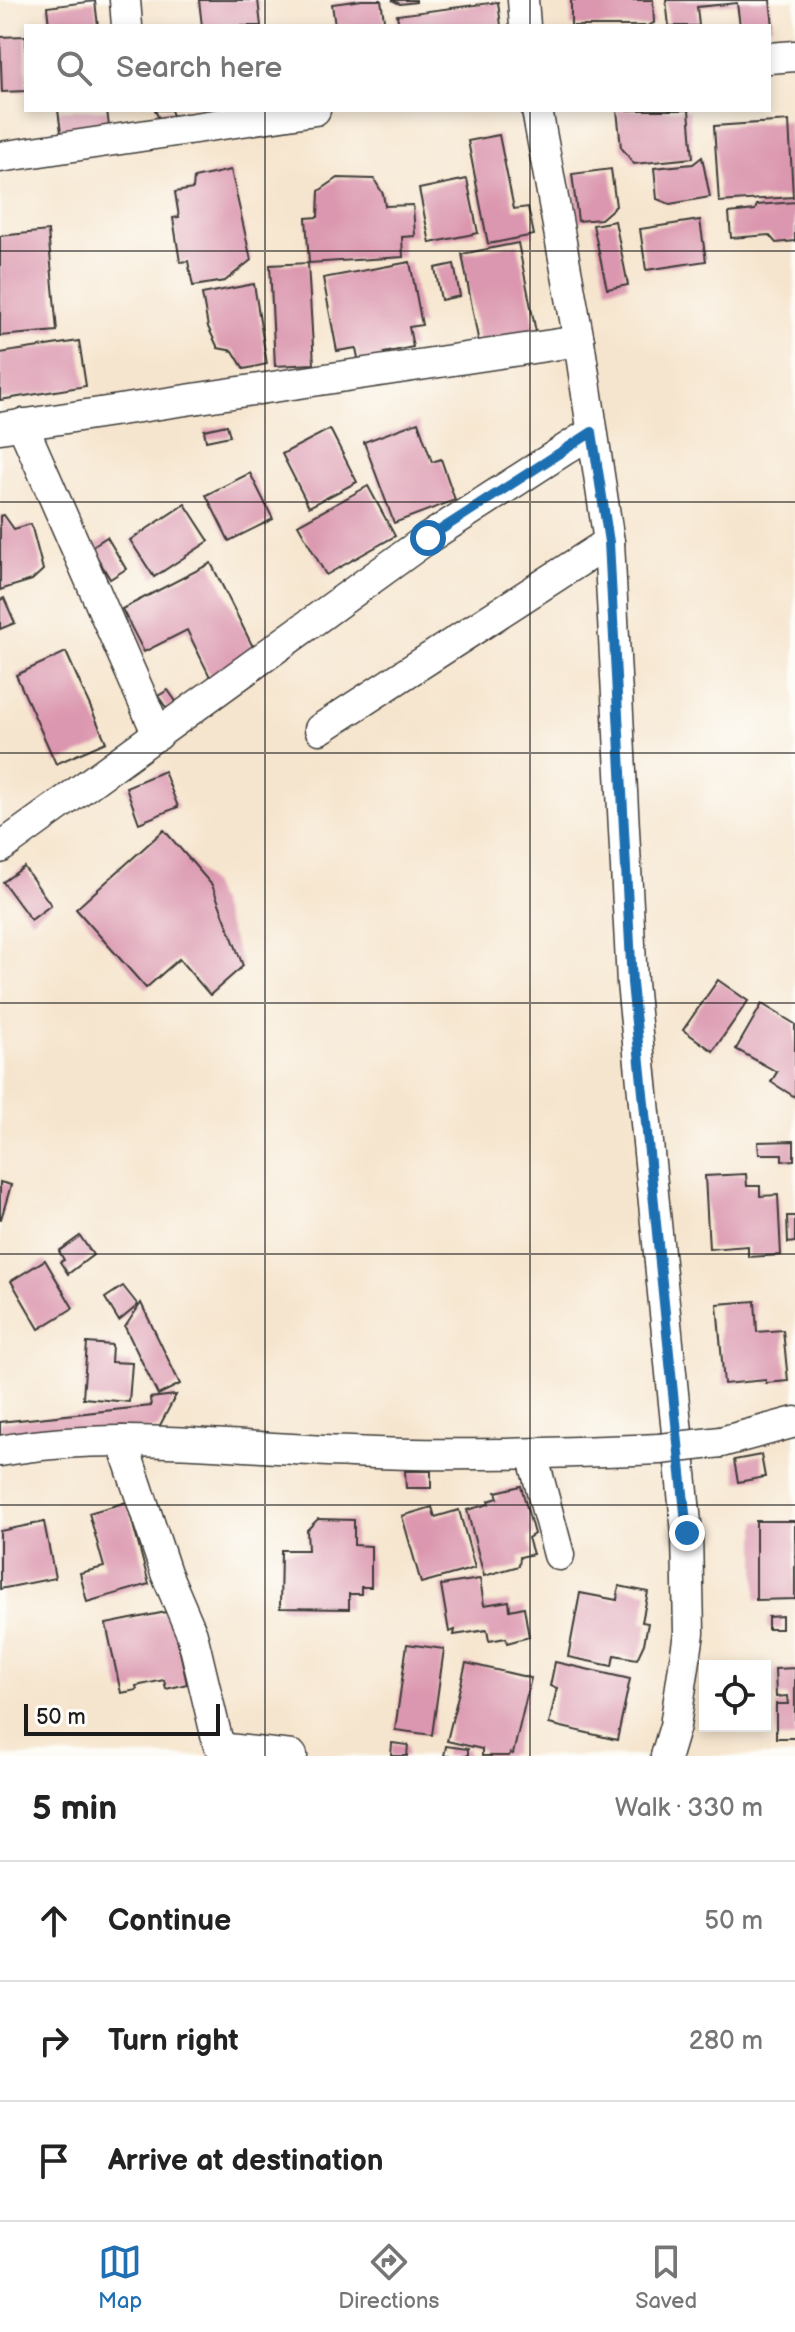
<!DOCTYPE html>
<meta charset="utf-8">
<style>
body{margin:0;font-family:"Balsamiq Sans",sans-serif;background:#f6f6f6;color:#222}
.controls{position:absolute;right:24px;bottom:24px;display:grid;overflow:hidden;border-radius:0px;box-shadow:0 4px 12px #0003}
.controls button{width:72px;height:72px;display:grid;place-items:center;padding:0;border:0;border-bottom:2px solid #e0e0e0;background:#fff;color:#222;font:40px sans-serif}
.scale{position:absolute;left:24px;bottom:20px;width:196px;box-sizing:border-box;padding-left:8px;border:4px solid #1c1c1c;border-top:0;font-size:22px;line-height:28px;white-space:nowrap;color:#1c1c1c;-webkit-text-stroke:6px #fdfcf7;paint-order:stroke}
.stop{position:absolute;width:24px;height:24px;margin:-18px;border:6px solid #1f6fb2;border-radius:50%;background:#fff}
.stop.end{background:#1f6fb2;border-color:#fff;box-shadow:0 2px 8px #0008}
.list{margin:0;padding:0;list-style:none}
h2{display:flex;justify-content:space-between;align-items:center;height:104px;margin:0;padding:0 32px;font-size:34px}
h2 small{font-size:26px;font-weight:400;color:#767676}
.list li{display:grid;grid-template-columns:52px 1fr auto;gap:24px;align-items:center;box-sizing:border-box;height:120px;padding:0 32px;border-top:2px solid #e0e0e0}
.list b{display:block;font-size:30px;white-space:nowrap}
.list em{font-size:26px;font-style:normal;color:#767676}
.icon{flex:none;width:44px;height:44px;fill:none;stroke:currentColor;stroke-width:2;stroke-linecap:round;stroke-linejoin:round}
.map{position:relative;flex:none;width:795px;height:1756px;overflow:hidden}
.search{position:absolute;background:#fff;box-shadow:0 4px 12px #0003;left:24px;right:24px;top:24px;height:88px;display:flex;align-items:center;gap:20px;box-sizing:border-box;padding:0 28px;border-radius:0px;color:#767676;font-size:30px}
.sheet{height:464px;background:#fff}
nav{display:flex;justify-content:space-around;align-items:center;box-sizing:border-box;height:112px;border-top:2px solid #e0e0e0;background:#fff;font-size:22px;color:#767676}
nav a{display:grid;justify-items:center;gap:4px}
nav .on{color:#1f6fb2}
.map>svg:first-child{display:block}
.building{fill:#db97af}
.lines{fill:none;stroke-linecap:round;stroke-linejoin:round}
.minor-casing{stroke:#3d3a37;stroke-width:33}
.minor{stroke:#fff;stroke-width:30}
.minor-bridge-casing{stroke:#3d3a37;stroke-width:33;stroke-linecap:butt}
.minor-bridge{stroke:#fff;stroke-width:30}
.route{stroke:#1f6fb2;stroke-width:10}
.grid{fill:none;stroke:#1c1c1c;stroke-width:2;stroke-opacity:0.55}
</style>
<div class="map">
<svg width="795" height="1756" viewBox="0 0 795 1756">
<rect width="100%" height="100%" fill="#fdfcf7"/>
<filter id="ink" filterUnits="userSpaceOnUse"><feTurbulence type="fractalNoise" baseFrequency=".0125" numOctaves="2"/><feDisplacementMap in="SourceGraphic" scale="16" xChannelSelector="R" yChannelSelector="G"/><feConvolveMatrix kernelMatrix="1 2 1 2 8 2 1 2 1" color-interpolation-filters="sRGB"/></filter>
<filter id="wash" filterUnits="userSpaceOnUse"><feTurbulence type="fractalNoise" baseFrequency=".006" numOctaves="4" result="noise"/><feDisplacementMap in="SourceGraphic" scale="32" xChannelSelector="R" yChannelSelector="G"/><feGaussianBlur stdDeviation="1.8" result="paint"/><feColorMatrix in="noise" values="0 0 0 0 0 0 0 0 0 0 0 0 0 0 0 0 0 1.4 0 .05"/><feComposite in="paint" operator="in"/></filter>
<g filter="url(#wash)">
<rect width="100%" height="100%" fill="#f6e5ce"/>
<g id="blocks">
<g class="building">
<path d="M 199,0 L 258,0 L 261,26 L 202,26 Z"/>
<path d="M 362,0 L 381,0 L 385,26 L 335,26 L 332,4 Z"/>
<path d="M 392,0 L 416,0 L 416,2 L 400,4 Z"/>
<path d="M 571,0 L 653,0 L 654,23 L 648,26 L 571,26 Z"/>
<path d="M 666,0 L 770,0 L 773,26 L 740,26 L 737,3 L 697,7 L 699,26 L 669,26 Z"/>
<path d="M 95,1 L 98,26 L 49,26 L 47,7 Z"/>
<path d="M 498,2 L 501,26 L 399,26 L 397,15 Z"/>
<path d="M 26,36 L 26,91 L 2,92 L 0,37 Z"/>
<path d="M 58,110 L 107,110 L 110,135 L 62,140 Z"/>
<path d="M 155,110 L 171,110 L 173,116 L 160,121 Z"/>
<path d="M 617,110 L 689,110 L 693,158 L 634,164 L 621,147 Z"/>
<path d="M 789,121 L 793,197 L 719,202 L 714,126 Z"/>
<path d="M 499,135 L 514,209 L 528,207 L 534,235 L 488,244 L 468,141 Z"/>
<path d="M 702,157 L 710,197 L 670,204 L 657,199 L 654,168 L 693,164 Z"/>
<path d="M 611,169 L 616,206 L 601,219 L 578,221 L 572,174 Z"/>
<path d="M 231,170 L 251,260 L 225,281 L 193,286 L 188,261 L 180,262 L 173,218 L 179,217 L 175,192 L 193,189 L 194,178 Z"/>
<path d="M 338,178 L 374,179 L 383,194 L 385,206 L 413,205 L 415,236 L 402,237 L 403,257 L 309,263 L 306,218 L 318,217 L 319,191 Z"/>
<path d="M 467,179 L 478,233 L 430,243 L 419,189 Z"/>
<path d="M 795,202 L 795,241 L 776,243 L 769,235 L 731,238 L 729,213 L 755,210 L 757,205 Z"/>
<path d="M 700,220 L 706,261 L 646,270 L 640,229 Z"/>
<path d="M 615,221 L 628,285 L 607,289 L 593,225 Z"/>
<path d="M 48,231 L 57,331 L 0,336 L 0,236 Z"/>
<path d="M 518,243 L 537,337 L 480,349 L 462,254 Z"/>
<path d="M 410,262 L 422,325 L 409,327 L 413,347 L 384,353 L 387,358 L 359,363 L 356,348 L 337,351 L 323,278 Z"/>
<path d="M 308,263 L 314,364 L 275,366 L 270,265 Z"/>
<path d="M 454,264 L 460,296 L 441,300 L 435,268 Z"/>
<path d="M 254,284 L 267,364 L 244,369 L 233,351 L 218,348 L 208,327 L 202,294 Z"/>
<path d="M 79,341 L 86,386 L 0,400 L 0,353 Z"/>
<path d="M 418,422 L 432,462 L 441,459 L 455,500 L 394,523 L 364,442 Z"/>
<path d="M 227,425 L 230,436 L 206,441 L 204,430 Z"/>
<path d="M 330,429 L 357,482 L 309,507 L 282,454 Z"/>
<path d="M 250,473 L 273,519 L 229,541 L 206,495 Z"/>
<path d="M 368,486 L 395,536 L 326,575 L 298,525 Z"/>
<path d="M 185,504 L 209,541 L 154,577 L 130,540 Z"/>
<path d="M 4,515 L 14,529 L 31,524 L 43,570 L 32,580 L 0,590 L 0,516 Z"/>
<path d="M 107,537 L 126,569 L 110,579 L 91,547 Z"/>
<path d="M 211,563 L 259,659 L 213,683 L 187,630 L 144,652 L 122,609 Z"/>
<path d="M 4,598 L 15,623 L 0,629 L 0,600 Z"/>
<path d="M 66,652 L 106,742 L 56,764 L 16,675 Z"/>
<path d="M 168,690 L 177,703 L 167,709 L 158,696 Z"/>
<path d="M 164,771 L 178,807 L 139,823 L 126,787 Z"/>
<path d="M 164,830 L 212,885 L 243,966 L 210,995 L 179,959 L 146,988 L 76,909 Z"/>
<path d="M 24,867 L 51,905 L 31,920 L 3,882 Z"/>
<path d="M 718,980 L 748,1001 L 713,1051 L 683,1030 Z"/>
<path d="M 762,1004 L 795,1024 L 795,1097 L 771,1082 L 777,1072 L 736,1049 Z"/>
<path d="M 794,1141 L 794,1160 L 782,1161 L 782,1154 L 759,1154 L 758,1142 Z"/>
<path d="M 746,1174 L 747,1186 L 760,1186 L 760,1196 L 778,1195 L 781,1255 L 748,1257 L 748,1246 L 709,1249 L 705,1176 Z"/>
<path d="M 0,1182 L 11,1185 L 1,1219 L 0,1219 Z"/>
<path d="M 787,1216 L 795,1216 L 795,1242 L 788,1243 Z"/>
<path d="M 80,1236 L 93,1255 L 68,1274 L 60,1262 L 64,1260 L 59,1251 Z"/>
<path d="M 45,1260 L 73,1308 L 39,1329 L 11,1281 Z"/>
<path d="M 123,1286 L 138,1305 L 119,1321 L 105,1298 Z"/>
<path d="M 755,1301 L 757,1332 L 783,1330 L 788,1381 L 766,1383 L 766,1380 L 724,1384 L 717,1304 Z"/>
<path d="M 141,1303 L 180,1384 L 158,1395 L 125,1327 Z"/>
<path d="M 87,1343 L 112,1345 L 111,1362 L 132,1363 L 129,1402 L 83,1398 Z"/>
<path d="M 176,1395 L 158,1429 L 0,1440 L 0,1422 L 151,1406 L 150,1398 Z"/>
<path d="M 761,1455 L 765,1477 L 738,1482 L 734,1460 Z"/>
<path d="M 405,1471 L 431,1471 L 431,1488 L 406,1488 Z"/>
<path d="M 521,1486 L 534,1534 L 528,1538 L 533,1554 L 520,1557 L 519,1566 L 484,1576 L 467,1510 L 489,1504 L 488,1501 L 498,1498 L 496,1492 Z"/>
<path d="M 127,1502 L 149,1584 L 87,1602 L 80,1573 L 104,1567 L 89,1513 Z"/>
<path d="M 432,1507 L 435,1517 L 459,1510 L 475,1568 L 421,1583 L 402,1516 Z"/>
<path d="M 318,1519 L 354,1520 L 354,1545 L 371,1546 L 371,1587 L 361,1587 L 361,1594 L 349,1594 L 349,1609 L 280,1608 L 281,1550 L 308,1550 L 307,1530 Z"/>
<path d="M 756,1521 L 795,1521 L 795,1599 L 756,1600 Z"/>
<path d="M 44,1522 L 55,1578 L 0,1589 L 0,1531 Z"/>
<path d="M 480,1579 L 484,1605 L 509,1601 L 510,1610 L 524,1607 L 529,1637 L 507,1643 L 506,1638 L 489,1641 L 487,1630 L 454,1635 L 455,1630 L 449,1632 L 441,1585 Z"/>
<path d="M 619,1586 L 648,1592 L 642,1622 L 648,1623 L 644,1644 L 637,1659 L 614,1655 L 612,1666 L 568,1657 L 580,1593 L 617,1600 Z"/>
<path d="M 171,1611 L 187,1684 L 166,1689 L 164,1680 L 136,1686 L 137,1690 L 121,1693 L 106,1624 Z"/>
<path d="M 782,1616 L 782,1629 L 768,1629 L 768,1617 Z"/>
<path d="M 407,1644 L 444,1649 L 432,1735 L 395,1730 Z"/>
<path d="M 555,1662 L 630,1679 L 617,1740 L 549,1724 L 557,1688 L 550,1686 Z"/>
<path d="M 466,1663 L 531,1678 L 513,1754 L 510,1753 L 509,1756 L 482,1756 L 482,1749 L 447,1741 Z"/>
<path d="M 795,1668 L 795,1738 L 776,1738 L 776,1704 L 788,1704 L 787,1696 L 776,1697 L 775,1669 Z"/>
<path d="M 392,1743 L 408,1745 L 407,1756 L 391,1756 Z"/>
<path d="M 446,1746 L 468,1749 L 468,1756 L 444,1756 Z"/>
</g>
</g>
</g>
<g filter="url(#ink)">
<use href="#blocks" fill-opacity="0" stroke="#3d3a37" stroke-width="2"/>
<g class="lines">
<defs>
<g id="minor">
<path d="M 125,0 L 127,26"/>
<path d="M 523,0 L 525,26"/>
<path d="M 769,58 L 795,56"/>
<path d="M 537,110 L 579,341 L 609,542 L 632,983 L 687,1533 L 689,1633 L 675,1726 L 666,1756"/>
<path d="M 0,157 L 315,110"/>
<path d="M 22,424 L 158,735"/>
<path d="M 0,428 L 579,341"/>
<path d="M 320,729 L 609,542"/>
<path d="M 0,848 L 428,538 L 592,432"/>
<path d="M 122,1441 L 166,1573 L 192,1634 L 218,1743 L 228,1749 L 292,1756"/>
<path d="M 721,1442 L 795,1422"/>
<path d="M 0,1451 C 116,1430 234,1448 351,1452 C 454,1457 557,1453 660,1449"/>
<path d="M 532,1454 L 559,1555"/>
</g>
</defs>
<use href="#minor" class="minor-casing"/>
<use href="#minor" class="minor"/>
<defs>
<path id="minor-bridge" d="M 660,1449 L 721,1442"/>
</defs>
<use href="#minor-bridge" class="minor-bridge-casing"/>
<use href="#minor-bridge" class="minor-bridge"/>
</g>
</g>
<g class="lines" filter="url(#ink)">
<path class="route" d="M 428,538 L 592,432 L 609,542 L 632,983 L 687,1533"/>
</g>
<path class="grid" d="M 265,0 L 265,26M 530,0 L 530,26M 265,110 L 265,1756M 530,110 L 530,1756M 0,251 L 795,251M 0,502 L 795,502M 0,753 L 795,753M 0,1003 L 795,1003M 0,1254 L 795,1254M 0,1505 L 795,1505"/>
</svg>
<div class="controls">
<button><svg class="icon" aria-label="locate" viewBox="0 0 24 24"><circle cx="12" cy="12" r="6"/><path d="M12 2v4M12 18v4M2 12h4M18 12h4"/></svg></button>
</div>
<div class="scale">50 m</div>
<div class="stop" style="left:428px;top:538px"></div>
<div class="stop end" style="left:687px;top:1533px"></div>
<div class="search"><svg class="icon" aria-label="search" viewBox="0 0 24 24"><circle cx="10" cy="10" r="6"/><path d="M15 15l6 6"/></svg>Search here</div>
</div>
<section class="sheet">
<h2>5 min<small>Walk · 330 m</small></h2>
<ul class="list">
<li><svg class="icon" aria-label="ahead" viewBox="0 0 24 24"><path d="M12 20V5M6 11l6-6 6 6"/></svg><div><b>Continue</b></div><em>50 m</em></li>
<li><svg class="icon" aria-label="right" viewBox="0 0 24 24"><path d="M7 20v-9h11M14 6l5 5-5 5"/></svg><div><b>Turn right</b></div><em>280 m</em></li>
<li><svg class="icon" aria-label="arrive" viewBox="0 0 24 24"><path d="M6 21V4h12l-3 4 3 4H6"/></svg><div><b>Arrive at destination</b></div></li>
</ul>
</section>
<nav>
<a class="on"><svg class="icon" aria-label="map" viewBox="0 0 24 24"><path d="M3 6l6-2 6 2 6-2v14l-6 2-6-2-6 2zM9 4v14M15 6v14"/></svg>Map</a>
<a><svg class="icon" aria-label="directions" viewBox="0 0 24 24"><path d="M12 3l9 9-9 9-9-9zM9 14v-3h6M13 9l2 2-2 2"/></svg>Directions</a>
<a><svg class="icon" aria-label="saved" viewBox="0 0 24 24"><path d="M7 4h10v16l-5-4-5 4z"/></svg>Saved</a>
</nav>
